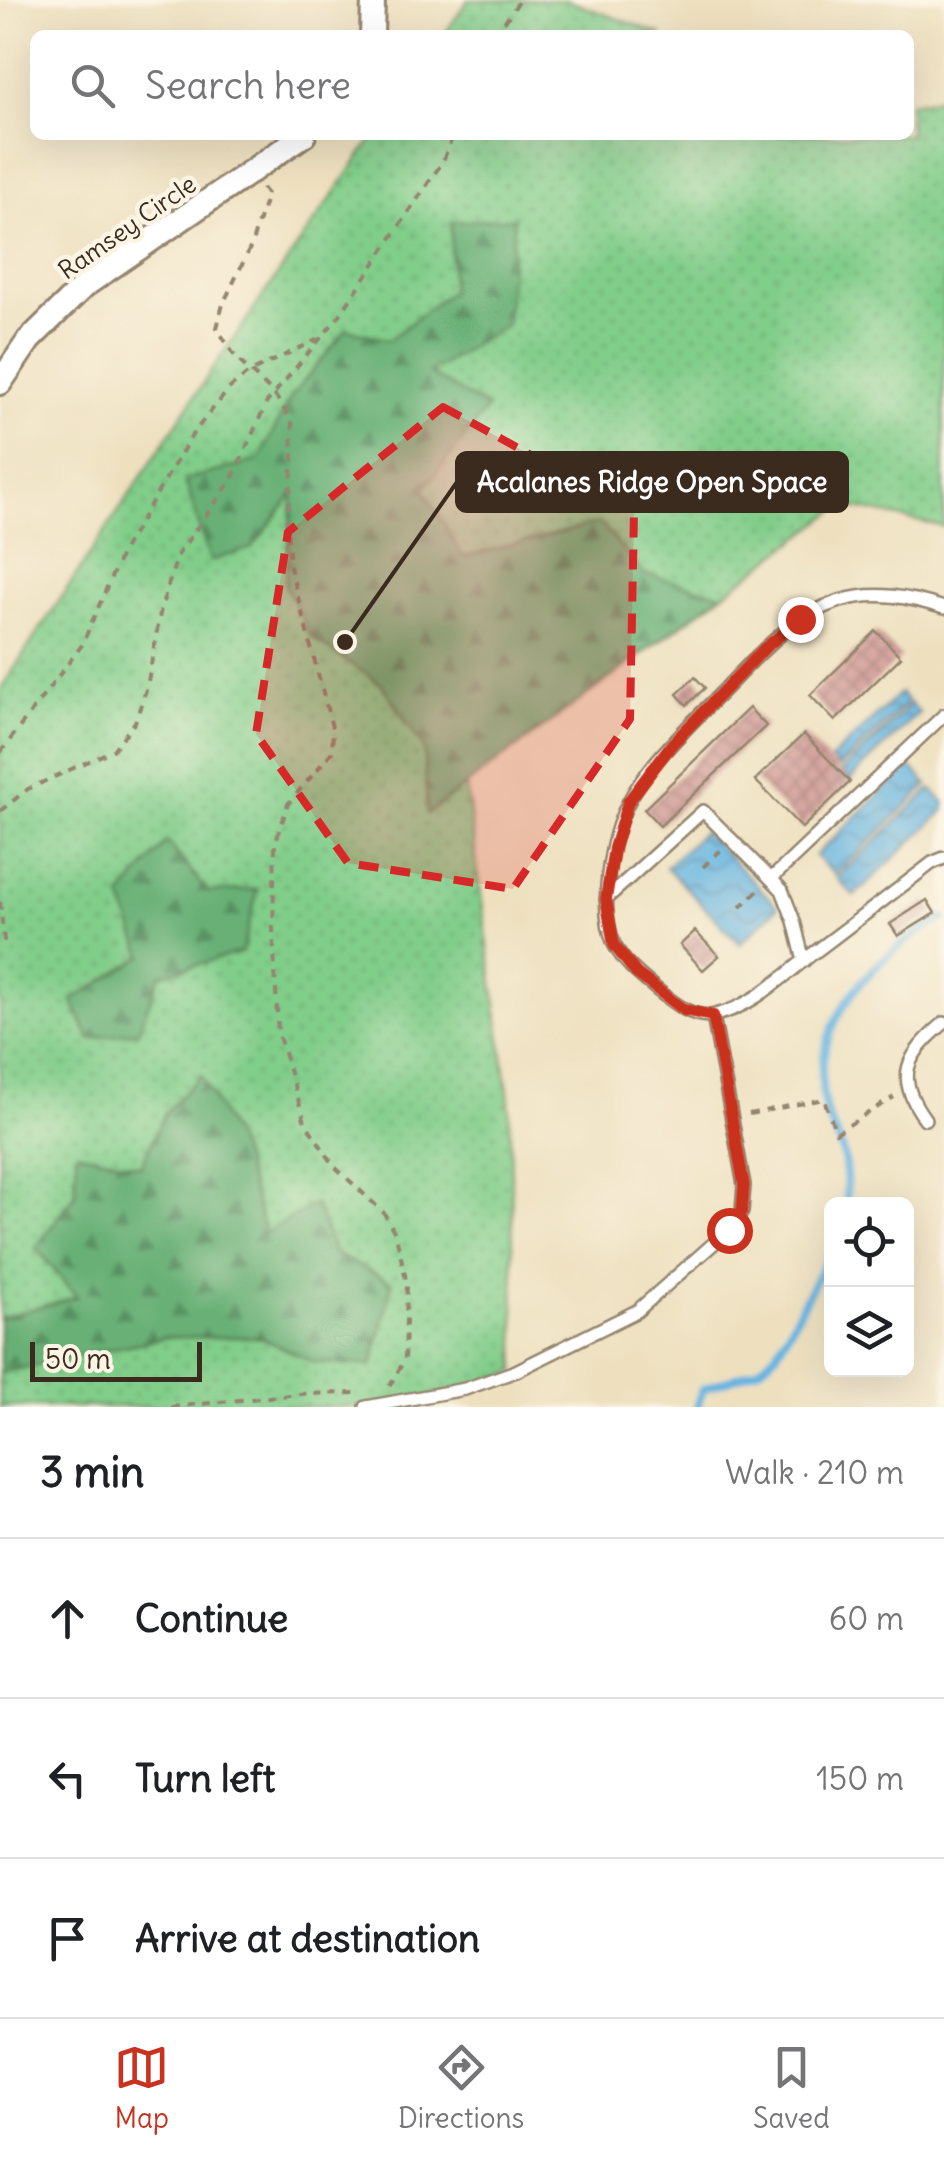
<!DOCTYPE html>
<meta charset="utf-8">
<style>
body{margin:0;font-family:Delius,sans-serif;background:#f6f6f6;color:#202124}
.controls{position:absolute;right:30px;bottom:30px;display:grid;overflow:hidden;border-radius:15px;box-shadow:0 10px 40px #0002}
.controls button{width:90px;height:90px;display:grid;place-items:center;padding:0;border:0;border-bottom:2px solid #e0e0e0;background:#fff;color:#202124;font:50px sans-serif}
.scale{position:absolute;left:30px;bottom:25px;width:172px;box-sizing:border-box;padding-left:10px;border:5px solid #3b2a1e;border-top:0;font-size:28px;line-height:35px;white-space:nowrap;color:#3b2a1e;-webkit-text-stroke:8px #fcf5e5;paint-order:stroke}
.stop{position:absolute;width:30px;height:30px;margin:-22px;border:8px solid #c8321e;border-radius:50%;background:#fff}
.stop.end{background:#c8321e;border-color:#fff;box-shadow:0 2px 10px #0008}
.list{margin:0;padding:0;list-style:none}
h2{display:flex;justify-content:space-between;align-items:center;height:130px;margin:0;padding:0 40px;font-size:42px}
h2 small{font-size:32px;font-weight:400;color:#757577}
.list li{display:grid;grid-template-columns:65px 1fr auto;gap:30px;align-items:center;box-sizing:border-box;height:160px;padding:0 40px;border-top:2px solid #e0e0e0}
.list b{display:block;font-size:38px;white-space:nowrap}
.list em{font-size:32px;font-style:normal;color:#757577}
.icon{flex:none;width:55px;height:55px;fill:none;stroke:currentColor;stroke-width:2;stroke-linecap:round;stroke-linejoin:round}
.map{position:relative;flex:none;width:944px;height:1407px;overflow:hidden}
.search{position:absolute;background:#fff;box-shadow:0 10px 40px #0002;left:30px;right:30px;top:30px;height:110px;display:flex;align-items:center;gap:25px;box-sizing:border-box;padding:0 35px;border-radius:15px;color:#757577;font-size:38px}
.sheet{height:610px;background:#fff}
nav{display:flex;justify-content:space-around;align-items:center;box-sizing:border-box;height:140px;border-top:2px solid #e0e0e0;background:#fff;font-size:28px;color:#757577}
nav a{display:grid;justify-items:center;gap:5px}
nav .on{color:#c8321e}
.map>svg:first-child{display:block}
.grass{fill:url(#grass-dots);stroke:#5e7c54;stroke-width:2.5}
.forest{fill:url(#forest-firs);stroke:#526d4a;stroke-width:2.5}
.water{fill:url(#water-waves);stroke:#506f7f;stroke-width:2.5}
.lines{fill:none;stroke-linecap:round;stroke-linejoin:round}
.stream{stroke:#65b4e0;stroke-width:8}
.building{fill:url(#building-cross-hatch)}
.lane-casing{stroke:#94856e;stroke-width:16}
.street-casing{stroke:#94856e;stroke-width:28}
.path{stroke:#94856e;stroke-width:4;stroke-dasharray:8 8;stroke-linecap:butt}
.lane{stroke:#fff;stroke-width:11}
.street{stroke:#fff;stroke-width:22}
.route{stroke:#c8321e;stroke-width:12}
.marked{fill:#d62828;fill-opacity:0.2;stroke:#d62828;stroke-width:8;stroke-dasharray:20 12;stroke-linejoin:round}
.labels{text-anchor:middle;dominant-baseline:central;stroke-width:9;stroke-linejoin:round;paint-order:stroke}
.street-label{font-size:25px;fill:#3b2a1e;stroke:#fcf5e5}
.leader{fill:none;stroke:#3b2a1e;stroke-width:4}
.callout-dot{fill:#3b2a1e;stroke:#fcf5e5;stroke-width:4}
.callout{fill:#3b2a1e;stroke:#3b2a1e;stroke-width:4}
.callout-label{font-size:28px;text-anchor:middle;font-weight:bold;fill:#fff}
</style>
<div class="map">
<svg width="944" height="1407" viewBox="0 0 944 1407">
<defs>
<pattern id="grass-dots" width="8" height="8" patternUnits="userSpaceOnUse" patternTransform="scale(2.5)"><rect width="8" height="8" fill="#81cd8a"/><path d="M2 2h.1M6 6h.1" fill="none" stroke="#70b077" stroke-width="1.8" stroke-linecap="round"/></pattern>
<pattern id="forest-firs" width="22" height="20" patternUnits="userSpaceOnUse" patternTransform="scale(2.5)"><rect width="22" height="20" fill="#68b076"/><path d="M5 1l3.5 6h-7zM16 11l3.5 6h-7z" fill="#578f60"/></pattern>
<pattern id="water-waves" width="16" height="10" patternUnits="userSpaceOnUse" patternTransform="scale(2.5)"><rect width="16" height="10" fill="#65b4e0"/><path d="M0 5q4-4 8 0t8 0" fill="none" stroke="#5493b5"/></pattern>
<pattern id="building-cross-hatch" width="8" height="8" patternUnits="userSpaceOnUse" patternTransform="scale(2.5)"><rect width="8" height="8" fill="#cf9693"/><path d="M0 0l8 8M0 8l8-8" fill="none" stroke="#a97b77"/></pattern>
</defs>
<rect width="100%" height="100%" fill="#fcf5e5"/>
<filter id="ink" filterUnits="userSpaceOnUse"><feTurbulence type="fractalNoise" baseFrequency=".01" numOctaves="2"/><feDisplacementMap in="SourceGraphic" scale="20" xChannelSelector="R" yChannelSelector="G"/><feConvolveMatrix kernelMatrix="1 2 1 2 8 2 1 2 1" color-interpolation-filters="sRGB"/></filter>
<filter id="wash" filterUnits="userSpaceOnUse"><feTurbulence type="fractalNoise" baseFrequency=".0048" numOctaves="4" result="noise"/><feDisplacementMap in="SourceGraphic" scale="40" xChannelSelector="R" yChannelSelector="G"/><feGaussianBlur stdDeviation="2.25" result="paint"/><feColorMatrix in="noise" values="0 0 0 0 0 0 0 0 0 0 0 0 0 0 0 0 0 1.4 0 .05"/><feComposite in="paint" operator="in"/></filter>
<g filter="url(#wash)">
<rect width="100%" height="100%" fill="#eee0bf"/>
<g class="grass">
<path d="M 468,0 L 566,0 L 663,35 L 444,35 Z"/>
<path d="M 944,98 L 944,527 L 843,505 L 466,785 L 509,1099 L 516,1371 L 465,1389 L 366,1407 L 0,1407 L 0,1373 L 166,1337 L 260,1337 L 314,1362 L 372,1366 L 392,1283 L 335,1254 L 265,1233 L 238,1145 L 165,1113 L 141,1167 L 77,1152 L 76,1195 L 36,1248 L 77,1297 L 0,1318 L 0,690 L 218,361 L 375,135 L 909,135 L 909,103 Z"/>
</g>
<g class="forest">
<path d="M 514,218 L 507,324 L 429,373 L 487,408 L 424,489 L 463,557 L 600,523 L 644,574 L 722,594 L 427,814 L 424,748 L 382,685 L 311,637 L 285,585 L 293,494 L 252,548 L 210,561 L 185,480 L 259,460 L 291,397 L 347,329 L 389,340 L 451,291 L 451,222 Z"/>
<path d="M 167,841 L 208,892 L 258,889 L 242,952 L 160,975 L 138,1031 L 90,1039 L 72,1000 L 143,956 L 121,897 Z"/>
<path d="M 201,1075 L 238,1145 L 265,1233 L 315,1204 L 335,1254 L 392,1283 L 372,1366 L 314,1362 L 260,1337 L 166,1337 L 0,1373 L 0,1318 L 77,1297 L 36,1248 L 75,1195 L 77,1152 L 141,1166 L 165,1113 Z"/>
</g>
<g class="water">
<path d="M 900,693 L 908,702 L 839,768 L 831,759 Z"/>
<path d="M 911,704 L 919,713 L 850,780 L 842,771 Z"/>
<path d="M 909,765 L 928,785 L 835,875 L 815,856 Z"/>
<path d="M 931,789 L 944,802 L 944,811 L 854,896 L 837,878 Z"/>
<path d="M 704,831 L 778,907 L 740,944 L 666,867 Z"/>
</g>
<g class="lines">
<g class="stream">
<path d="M 846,1204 C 847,1188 847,1167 842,1150 C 838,1136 829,1123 825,1107 C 806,1024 876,953 944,918"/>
<path d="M 697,1407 L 703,1389 L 759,1369 L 777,1352 L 832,1250"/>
</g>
</g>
<g id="blocks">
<g class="building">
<path d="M 876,631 L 901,657 L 835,721 L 810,695 Z"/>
<path d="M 695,677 L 705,688 L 687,705 L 677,694 Z"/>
<path d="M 749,708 L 766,726 L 660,826 L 644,809 Z"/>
<path d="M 804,734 L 850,782 L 802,828 L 755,780 Z"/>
<path d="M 927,900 L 935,913 L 898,936 L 890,924 Z"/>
<path d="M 695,931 L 719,956 L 703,970 L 680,945 Z"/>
</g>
</g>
</g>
<g filter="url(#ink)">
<use href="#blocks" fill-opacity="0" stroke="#94856e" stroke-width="2.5"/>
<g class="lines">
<defs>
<g id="lane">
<path d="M 944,608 C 910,597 875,590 840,601 C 793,615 759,654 726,688 C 695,720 648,763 628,803 C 610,838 598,907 614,944 C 623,962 640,976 655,988 C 671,1001 693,1020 715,1015 C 752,1007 782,977 811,955 C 852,924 892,894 932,863 L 944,858"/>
<path d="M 771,879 L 944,715"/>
<path d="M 606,899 L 703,811 L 782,890 L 794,921 L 804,961"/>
<path d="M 925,1119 C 893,1076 907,1055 944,1023"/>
<path d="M 366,1407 L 465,1389 L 516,1371 L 637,1311 L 729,1230 L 742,1212 L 744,1185 L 713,1016"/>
</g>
<g id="street">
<path d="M 372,35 L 373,0"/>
<path d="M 0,383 L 29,340 L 84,286 L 304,135"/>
</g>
</defs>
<use href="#lane" class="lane-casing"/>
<use href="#street" class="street-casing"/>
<g class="path">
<path d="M 495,35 L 520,0"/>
<path d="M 262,188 L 267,194 L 251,246 L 223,304 L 217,328 L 236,358 L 274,394 L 292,421 L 293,460 L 287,523 L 290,567 L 333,731 L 332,752 L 288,804 L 275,844 L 273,928 L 278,1033 L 305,1122 L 335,1167 L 384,1213 L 396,1235 L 407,1284 L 405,1359 L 389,1387"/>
<path d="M 0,753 L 82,645 L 123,550 L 194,432 L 230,388 L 250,372 L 318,339"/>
<path d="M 0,811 L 28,789 L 113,750 L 135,722 L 147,687 L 161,608 L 178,554 L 231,481 L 267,402 L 340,315 L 443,161 L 453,135"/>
<path d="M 703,867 L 721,850"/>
<path d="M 0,902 L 4,940 L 0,949"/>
<path d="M 740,907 L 760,889"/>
<path d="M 749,1114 L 824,1099 L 836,1133 L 894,1097"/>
<path d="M 171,1407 L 299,1394 L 355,1393"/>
</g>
<use href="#lane" class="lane"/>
<use href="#street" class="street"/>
</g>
</g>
<g class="lines" filter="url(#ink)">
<path class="route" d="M 729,1230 L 742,1212 L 744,1185 L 713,1016 L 684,1010 L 636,973 L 614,945 L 606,899 L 614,848 L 628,802 L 672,744 L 765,648 L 800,619"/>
</g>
<path class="marked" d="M 443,407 L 634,511 L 630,719 L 513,889 L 348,863 L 256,734 L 288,532 Z"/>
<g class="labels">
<g class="street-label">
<text transform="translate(127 227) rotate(-35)">Ramsey Circle</text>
</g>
</g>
<path class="leader" d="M345 642L457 482"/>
<circle class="callout-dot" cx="345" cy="642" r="10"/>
<rect class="callout" x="457" y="453" width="390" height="58" rx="10"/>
<g class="callout-label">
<text x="652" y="492">Acalanes Ridge Open Space</text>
</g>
</svg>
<div class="controls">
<button><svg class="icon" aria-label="locate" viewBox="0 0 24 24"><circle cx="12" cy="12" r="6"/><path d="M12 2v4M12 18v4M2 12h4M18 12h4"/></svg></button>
<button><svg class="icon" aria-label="layers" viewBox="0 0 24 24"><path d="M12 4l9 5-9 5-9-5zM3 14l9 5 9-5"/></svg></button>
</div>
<div class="scale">50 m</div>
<div class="stop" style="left:729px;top:1230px"></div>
<div class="stop end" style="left:800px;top:619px"></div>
<div class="search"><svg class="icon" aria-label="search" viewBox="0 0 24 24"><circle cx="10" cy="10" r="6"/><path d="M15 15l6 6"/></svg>Search here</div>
</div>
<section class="sheet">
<h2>3 min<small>Walk · 210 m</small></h2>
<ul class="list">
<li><svg class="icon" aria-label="ahead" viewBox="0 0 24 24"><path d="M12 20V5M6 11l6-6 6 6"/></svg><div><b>Continue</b></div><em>60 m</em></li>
<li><svg class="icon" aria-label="left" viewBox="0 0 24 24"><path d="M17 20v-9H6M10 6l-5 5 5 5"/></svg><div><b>Turn left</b></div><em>150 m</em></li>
<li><svg class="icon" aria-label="arrive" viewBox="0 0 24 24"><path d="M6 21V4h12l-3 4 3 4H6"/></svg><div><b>Arrive at destination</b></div></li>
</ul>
</section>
<nav>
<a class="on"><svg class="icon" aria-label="map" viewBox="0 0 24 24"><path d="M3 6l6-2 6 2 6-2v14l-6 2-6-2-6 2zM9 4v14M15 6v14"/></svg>Map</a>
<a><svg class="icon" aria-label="directions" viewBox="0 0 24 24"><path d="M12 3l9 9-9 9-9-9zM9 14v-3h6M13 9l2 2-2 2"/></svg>Directions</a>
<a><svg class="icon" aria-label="saved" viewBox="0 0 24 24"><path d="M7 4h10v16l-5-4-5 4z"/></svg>Saved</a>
</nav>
